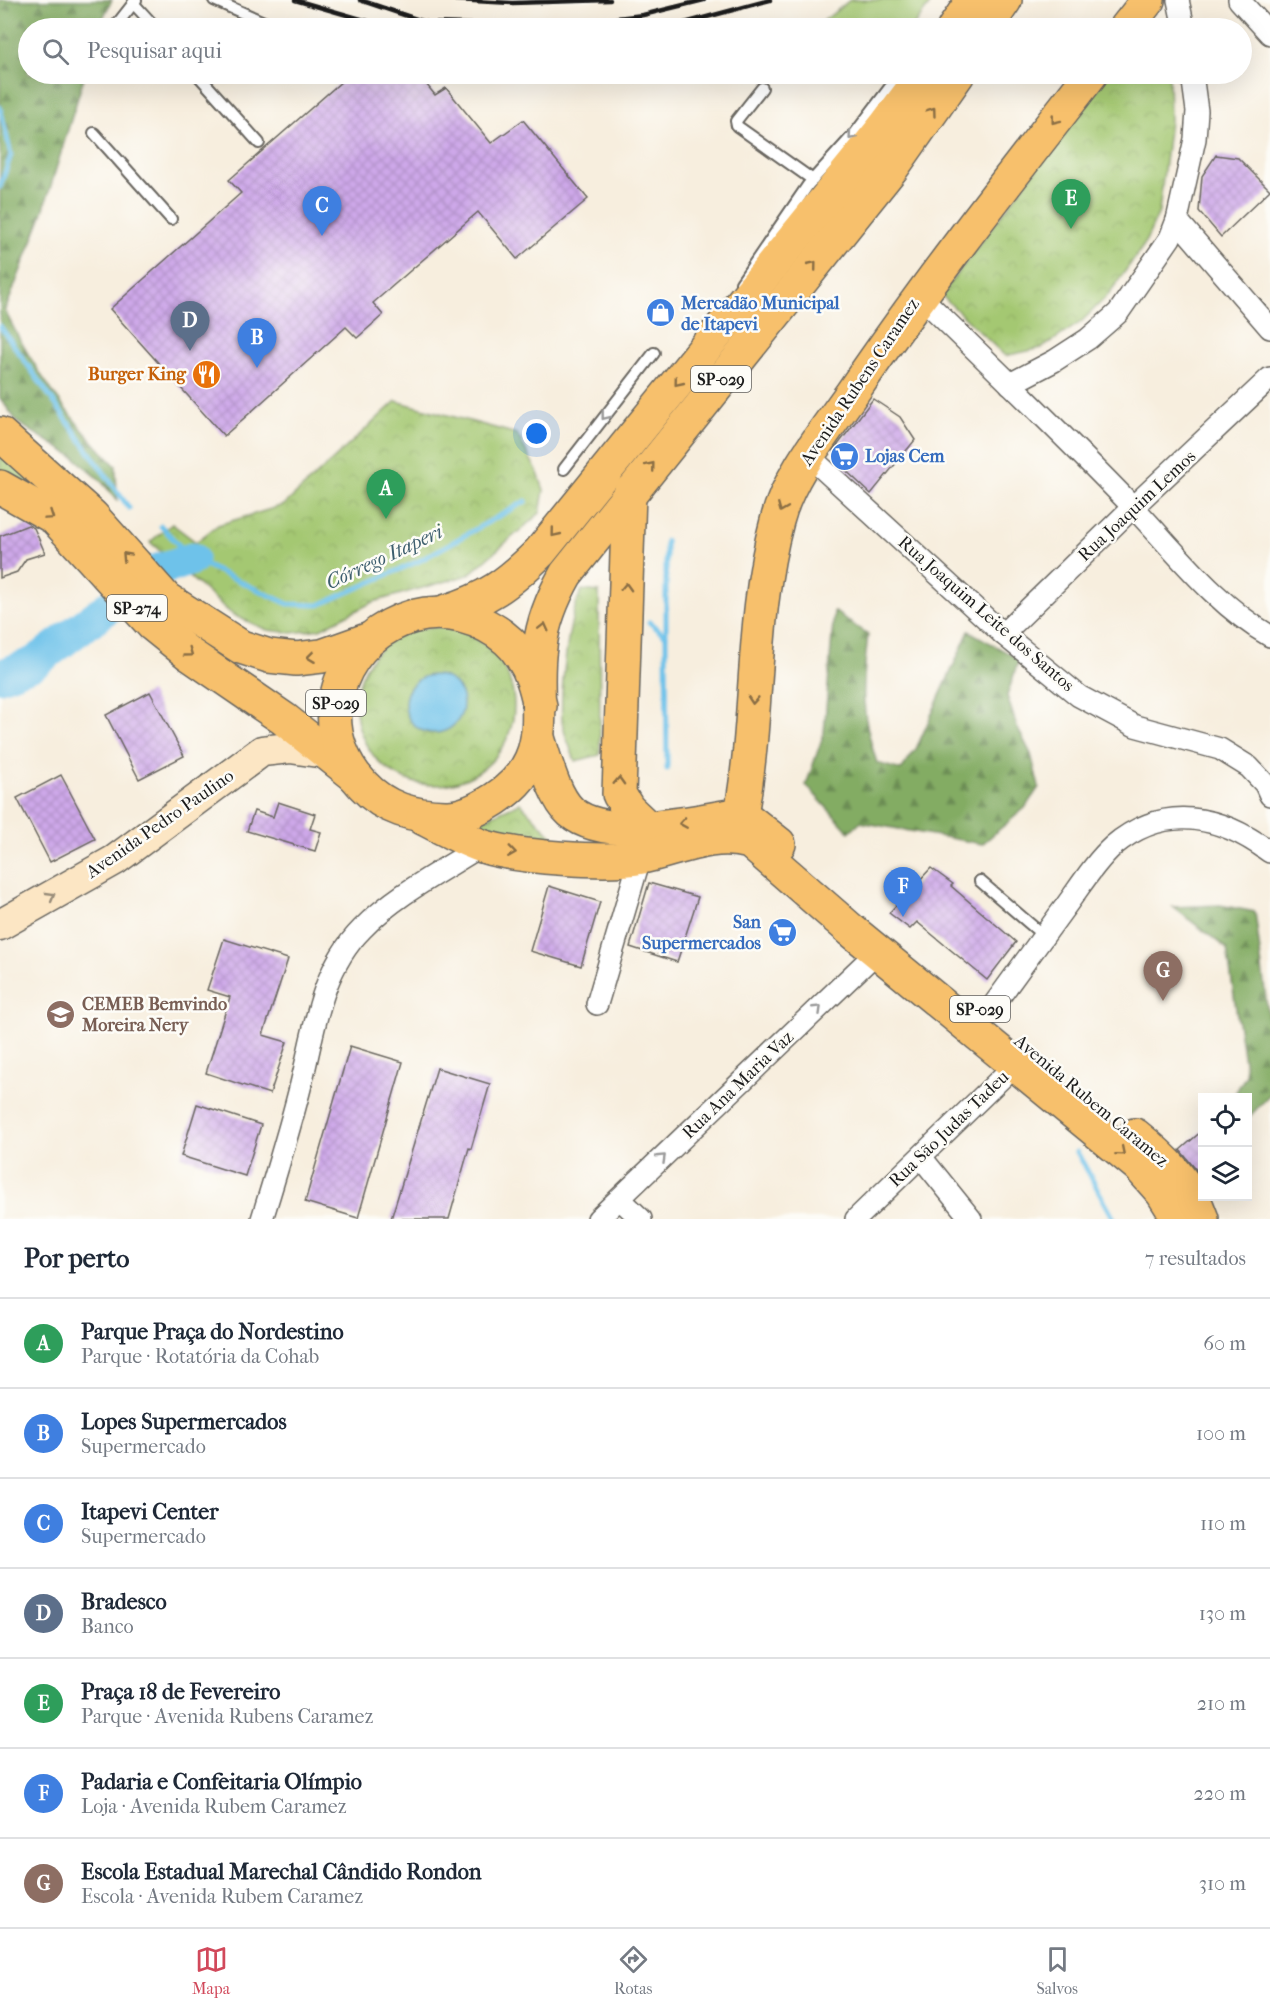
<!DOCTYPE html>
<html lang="pt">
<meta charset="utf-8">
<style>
body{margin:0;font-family:"IM FELL French Canon",serif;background:#f2f2f3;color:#1f2937}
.controls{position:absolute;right:18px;bottom:18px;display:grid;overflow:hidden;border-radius:0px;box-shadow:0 6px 24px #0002}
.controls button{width:54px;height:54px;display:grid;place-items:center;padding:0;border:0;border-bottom:2px solid #e0e1e3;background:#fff;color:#1f2937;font:30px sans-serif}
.you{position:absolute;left:537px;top:434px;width:21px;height:21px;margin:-15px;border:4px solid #fff;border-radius:50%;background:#1a73e8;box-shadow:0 0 0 9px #1a73e833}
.badge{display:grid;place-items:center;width:39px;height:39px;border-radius:50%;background:#d1495b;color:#fff;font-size:20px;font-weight:700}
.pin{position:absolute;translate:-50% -50px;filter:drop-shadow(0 2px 3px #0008)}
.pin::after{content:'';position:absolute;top:32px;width:21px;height:18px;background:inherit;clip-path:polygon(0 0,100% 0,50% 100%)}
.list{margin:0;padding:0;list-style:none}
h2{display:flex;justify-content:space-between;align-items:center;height:78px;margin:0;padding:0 24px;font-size:26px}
h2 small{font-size:20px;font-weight:400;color:#747a83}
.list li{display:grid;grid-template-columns:39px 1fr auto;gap:18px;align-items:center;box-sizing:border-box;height:90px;padding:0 24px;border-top:2px solid #e0e1e3}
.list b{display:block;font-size:22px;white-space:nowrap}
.list p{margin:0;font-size:20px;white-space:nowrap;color:#747a83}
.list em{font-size:20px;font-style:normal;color:#747a83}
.icon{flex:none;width:33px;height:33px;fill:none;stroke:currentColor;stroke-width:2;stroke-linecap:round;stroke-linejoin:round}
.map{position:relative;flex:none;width:1270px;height:1219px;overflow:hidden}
.search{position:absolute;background:#fff;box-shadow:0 6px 24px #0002;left:18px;right:18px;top:18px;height:66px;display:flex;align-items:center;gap:15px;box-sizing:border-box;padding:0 21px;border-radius:33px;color:#747a83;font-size:22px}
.sheet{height:708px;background:#fff}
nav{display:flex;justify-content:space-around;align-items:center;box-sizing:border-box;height:84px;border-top:2px solid #e0e1e3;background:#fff;font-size:16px;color:#747a83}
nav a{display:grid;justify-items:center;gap:3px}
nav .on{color:#d1495b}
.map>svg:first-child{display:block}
.grass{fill:url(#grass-tufts);stroke:#607247;stroke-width:1.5}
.forest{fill:url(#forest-firs);stroke:#506440;stroke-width:1.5}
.park{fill:url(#park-crowns);stroke:#607247;stroke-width:1.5}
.pitch{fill:#a4c872;stroke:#607247;stroke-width:1.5}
.water{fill:#6ec2ea;stroke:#456f83;stroke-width:1.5}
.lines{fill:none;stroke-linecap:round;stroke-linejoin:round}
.stream{stroke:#6ec2ea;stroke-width:5}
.river{stroke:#6ec2ea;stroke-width:33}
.building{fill:url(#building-cross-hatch)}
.service-casing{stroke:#696660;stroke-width:14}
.minor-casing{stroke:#696660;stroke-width:24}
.secondary-casing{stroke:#696660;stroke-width:33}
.primary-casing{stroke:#696660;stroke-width:36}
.trunk-casing{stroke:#696660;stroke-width:36}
.service{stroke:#fff;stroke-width:10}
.minor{stroke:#fff;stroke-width:21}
.secondary{stroke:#fce6c4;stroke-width:30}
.primary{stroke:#f7c06c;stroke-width:33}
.trunk{stroke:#f7c06c;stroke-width:33}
.rail{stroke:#1c1c1c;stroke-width:4.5}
.oneway{stroke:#8a6e44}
.oneway2{stroke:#999}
.oneway3{stroke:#978b78}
.labels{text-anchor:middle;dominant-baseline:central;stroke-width:5;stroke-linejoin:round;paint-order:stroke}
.shield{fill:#fdfcf7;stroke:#605f5e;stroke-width:1.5}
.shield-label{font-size:16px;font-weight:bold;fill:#1c1c1c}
.shop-label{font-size:18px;font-weight:bold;fill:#366cbe;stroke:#fdfcf7;text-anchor:start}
.food-label{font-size:18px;font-weight:bold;fill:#c56008;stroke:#fdfcf7;text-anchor:end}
.street-label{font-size:18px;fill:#1c1c1c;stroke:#fdfcf7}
.education-label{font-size:18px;font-weight:bold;fill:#785e54;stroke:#fdfcf7;text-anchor:start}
.water-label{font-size:20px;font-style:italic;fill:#3d5e6e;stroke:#fdfcf7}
</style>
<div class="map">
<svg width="1270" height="1219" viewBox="0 0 1270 1219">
<defs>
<pattern id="grass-tufts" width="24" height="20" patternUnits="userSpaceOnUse" patternTransform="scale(1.5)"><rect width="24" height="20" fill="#a4c872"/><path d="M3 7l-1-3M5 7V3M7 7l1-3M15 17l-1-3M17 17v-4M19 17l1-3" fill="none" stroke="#8dab62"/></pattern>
<pattern id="forest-firs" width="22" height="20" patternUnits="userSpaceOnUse" patternTransform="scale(1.5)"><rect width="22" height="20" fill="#83ac64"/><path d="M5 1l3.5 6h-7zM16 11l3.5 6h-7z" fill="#6a8b52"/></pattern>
<pattern id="park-crowns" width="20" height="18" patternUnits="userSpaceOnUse" patternTransform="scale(1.5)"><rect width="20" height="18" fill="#a4c872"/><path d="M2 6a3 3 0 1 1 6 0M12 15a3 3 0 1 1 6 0" fill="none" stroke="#8dab62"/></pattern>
<pattern id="building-cross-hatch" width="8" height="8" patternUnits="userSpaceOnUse" patternTransform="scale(1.5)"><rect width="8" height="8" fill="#cea8e9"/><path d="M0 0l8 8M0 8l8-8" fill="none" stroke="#b090c7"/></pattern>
</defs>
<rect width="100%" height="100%" fill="#fdfcf7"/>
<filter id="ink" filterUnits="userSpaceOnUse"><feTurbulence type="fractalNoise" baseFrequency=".0167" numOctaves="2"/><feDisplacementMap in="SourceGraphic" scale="12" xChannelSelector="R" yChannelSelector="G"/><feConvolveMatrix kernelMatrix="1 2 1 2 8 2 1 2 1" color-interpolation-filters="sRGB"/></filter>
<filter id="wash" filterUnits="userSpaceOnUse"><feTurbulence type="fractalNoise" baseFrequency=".008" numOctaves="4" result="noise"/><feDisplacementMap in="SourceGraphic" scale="24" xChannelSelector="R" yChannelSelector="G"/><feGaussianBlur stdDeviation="1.35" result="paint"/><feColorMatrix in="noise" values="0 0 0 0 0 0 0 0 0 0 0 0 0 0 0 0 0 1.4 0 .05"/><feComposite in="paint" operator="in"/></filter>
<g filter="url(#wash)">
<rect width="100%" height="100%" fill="#f7eede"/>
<path class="grass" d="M 0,444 L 78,516 L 0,476 Z"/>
<g class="forest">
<path d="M 0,0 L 112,0 L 98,28 L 28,28 L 28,74 L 85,74 L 42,215 L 5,311 C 36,374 67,416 116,466 L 117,500 L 100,480 L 74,457 L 18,423 L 0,398 Z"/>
<path d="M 834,611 L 868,635 C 862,687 860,712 877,763 L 901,770 L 916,749 L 969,631 L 1019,659 L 1007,696 L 1017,727 L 1031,754 L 1039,787 L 1025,808 L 982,844 L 860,822 L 849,832 L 806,785 L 824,733 Z"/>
<path d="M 1220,905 L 1255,912 L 1270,1031 L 1270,1095 L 1248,1118 L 1248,1098 L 1233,1097 L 1246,1075 L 1227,949 L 1173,907 Z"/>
</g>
<g class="park">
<path d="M 1108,74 L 1169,74 L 1170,121 L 1159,212 L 1144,245 L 1108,295 L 1081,322 L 1042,348 L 1005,356 L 941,295 Z"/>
<path d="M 396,401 L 517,434 L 538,473 L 544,490 L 540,513 L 468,575 L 373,602 L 320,629 L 292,633 L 267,630 L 233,615 L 150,542 L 172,524 L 196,542 L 218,525 L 284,505 Z"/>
<path d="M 582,590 L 599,592 L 600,755 L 575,761 C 571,749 564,734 562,722 C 560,692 568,615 582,590 Z"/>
<circle cx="435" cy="706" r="79"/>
<path d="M 520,803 L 556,840 L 470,825 Z"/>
</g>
<path class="pitch" d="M 850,0 L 933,0 L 912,28 L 828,28 L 821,23 Z"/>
<circle class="water" cx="434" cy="704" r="29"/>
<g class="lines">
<g class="stream">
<path d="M 0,107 L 11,155 L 0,187"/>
<path d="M 0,326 L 129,508"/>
<path d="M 161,526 L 192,559 L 288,604 L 319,605 L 419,561 L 526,501"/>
<path d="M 649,622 L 666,636 L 667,769"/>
<path d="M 666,636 L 666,541"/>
<path d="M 1077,1152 L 1114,1219"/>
</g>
<g class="river">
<path d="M 155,571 L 192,559"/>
<path d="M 0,676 L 34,663 L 115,602"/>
</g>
</g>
<g id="blocks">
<g class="building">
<path d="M 350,74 L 398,74 L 407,84 L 418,74 L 435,95 L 446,88 L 491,143 L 523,120 L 588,199 L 517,259 L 478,212 L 373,303 L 383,315 L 357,338 L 346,327 L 224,436 L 110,309 L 241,193 L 229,180 Z"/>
<path d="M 1216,155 L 1238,158 L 1270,190 L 1221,237 L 1199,211 L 1202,176 Z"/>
<path d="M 873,399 L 900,417 L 915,440 L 871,494 L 837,462 L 834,450 Z"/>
<path d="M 28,525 L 34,528 L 45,553 L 26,559 L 17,572 L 0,578 L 0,536 Z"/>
<path d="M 150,692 L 184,756 L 139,779 L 106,715 Z"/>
<path d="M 61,775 L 95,839 L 50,862 L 17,798 Z"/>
<path d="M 278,802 L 315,814 L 310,829 L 321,832 L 315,851 L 247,831 L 254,811 L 273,817 Z"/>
<path d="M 931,868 L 953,884 L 951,886 L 1016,942 L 987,980 L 917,922 L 910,929 L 889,913 Z"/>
<path d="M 649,883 L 698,897 L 677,962 L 630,947 Z"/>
<path d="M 549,886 L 600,902 L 581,966 L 530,951 Z"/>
<path d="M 224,939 L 288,959 L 263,1035 L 287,1042 L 270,1094 L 206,1073 L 230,997 L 207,990 Z"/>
<path d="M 350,1046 L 403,1062 L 358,1218 L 305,1202 Z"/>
<path d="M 437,1068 L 490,1084 L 471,1149 L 469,1148 L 449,1219 L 391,1219 Z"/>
<path d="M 197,1104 L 261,1125 L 245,1176 L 181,1156 Z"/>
<path d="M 1203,1130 L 1203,1178 L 1180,1150 Z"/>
</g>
</g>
</g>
<g filter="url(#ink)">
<use href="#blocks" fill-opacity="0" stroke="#696660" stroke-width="1.5"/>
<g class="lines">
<defs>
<g id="service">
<path d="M 214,0 L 277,28"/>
<path d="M 133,3 L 156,28"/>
<path d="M 114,28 L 136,0"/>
<path d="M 197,74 L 259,143"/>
<path d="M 762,88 L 736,121 L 737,126 L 813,180"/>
<path d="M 94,133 L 171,219"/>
<path d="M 741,283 L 808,185 L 856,132 L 900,74"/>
<path d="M 564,469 L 654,353"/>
<path d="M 980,881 L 1044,936"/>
</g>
<g id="minor">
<path d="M 1178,0 L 1184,28"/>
<path d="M 1239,0 L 1270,34"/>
<path d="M 1177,220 L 1270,328"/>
<path d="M 919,295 C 991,365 1064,435 1134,508 C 1176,552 1216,605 1270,636"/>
<path d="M 1010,384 L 1054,361 L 1088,339 L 1118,313 L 1170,238 L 1177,220 L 1195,139 L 1197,111 L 1192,74"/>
<path d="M 809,456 L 1003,634 L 1079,696 L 1135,726 L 1220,749 L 1249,767 L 1265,784 L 1270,795"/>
<path d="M 1003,634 L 1133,507 L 1270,378"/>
<path d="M 597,1004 L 640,858"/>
<path d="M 987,1014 C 1012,980 1037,945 1062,911 C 1078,890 1093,864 1113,846 C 1164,803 1220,815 1270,852"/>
<path d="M 921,1157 L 971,1219"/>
<path d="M 620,1199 L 641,1219"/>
<path d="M 262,1219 C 275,1177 288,1135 299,1092 C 314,1036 318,973 362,929 C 395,895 442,871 481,846"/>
<path d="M 598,1219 L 878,951"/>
<path d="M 856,1219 L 1015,1065"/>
</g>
<path id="secondary" d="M 0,925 L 115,860 L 262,751 L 290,748 L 325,753"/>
<g id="primary">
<path d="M 1126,28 L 1148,0"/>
<path d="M 0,434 L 92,516 L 166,599 L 241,647 L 269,656 L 296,659 L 322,656 L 367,640"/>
<path d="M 0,487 L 55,518 L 153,625 L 189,654 L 284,719 L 353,774"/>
<path d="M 741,814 C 759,717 751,617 777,521 C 789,474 825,432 852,393 C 927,283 1009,179 1091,74"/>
</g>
<g id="trunk">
<path d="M 954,28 L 973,0"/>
<path d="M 986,28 L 1005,0"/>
<path d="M 629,493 L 619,794 L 628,809 L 649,829"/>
<path d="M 444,612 C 487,599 508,584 540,552 L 885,126 L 924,74"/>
<path d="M 540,706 C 536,688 532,672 521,656 C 513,643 500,633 487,626 C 423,590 343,634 335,707 C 332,736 343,764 363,785 C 385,809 413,816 445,817 C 462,818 481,808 495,799 C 559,757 531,707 540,647 C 543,620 553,597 566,574 L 892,168 L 958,74"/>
<path d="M 538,738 C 545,759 554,797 571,812 C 607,843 698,821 741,814 L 779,844"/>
<path d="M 423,818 C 442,828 462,839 482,846 C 515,857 608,864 642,857 C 677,850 713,831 750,842 L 851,930 L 1139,1166 L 1162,1192 L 1179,1219"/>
<path d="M 1135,1135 C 1164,1158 1190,1183 1202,1219"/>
</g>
</defs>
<use href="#service" class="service-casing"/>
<use href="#minor" class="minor-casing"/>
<use href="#secondary" class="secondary-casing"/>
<use href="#primary" class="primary-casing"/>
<use href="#trunk" class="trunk-casing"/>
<use href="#service" class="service"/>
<use href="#minor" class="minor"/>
<use href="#secondary" class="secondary"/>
<use href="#primary" class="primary"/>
<use href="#trunk" class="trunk"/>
<g class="rail">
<path d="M 295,0 L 392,28"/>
<path d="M 360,0 L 428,23 L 548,26 L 643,15 L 704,0"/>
<path d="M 455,0 L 512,3 L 610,0"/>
<path d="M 666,28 L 770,0"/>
</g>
</g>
<defs><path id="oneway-chevron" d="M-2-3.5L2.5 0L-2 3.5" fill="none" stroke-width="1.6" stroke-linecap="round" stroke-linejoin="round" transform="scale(1.5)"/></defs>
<g class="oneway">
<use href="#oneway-chevron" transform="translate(932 111) rotate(-54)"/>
<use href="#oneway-chevron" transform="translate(1055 120) rotate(128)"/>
<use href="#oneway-chevron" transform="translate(813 265) rotate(-51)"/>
<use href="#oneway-chevron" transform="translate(678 382) rotate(129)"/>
<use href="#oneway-chevron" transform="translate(651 466) rotate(-51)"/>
<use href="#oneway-chevron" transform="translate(782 508) rotate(112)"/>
<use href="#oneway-chevron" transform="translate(50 516) rotate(34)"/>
<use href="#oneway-chevron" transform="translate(555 533) rotate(129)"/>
<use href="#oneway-chevron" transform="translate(126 556) rotate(-133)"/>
<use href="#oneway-chevron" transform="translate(626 587) rotate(-88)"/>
<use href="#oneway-chevron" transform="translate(544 627) rotate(-76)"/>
<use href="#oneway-chevron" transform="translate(189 653) rotate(36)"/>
<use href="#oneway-chevron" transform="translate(311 657) rotate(173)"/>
<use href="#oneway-chevron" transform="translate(753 700) rotate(94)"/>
<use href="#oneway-chevron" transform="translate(619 781) rotate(-88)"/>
<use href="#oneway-chevron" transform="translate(683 823) rotate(171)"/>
<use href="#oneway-chevron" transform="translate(512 852) rotate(8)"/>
<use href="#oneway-chevron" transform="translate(1121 1152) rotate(40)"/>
</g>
<g class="oneway2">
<use href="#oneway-chevron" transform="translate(852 136) rotate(131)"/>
<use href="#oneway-chevron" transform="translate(605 416) rotate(128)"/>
<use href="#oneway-chevron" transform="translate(818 1009) rotate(-44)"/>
<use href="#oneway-chevron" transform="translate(662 1158) rotate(-44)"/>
</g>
<use class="oneway3" href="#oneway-chevron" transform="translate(51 896) rotate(-30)"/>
</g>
<defs>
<symbol id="shop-disc" viewBox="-11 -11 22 22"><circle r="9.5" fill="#3f7fe0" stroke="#fdfcf7"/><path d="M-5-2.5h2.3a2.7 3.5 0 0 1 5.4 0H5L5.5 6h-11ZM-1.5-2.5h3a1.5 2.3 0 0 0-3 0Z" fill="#fff"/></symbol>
<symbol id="restaurant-disc" viewBox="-11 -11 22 22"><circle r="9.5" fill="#e8710a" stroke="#fdfcf7"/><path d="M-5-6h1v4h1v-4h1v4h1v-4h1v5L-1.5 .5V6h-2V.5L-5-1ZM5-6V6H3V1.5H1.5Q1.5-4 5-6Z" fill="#fff"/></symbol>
<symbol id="supermarket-disc" viewBox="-11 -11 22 22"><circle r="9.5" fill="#3f7fe0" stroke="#fdfcf7"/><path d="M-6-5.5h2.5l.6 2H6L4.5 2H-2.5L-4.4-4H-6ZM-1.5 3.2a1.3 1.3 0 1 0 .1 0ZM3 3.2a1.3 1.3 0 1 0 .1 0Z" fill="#fff"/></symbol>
<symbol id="school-disc" viewBox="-11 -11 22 22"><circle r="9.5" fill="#8d6e63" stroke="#fdfcf7"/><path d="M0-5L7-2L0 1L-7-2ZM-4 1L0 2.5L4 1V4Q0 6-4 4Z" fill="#fff"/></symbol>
</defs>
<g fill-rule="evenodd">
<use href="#shop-disc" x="644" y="296" width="33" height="33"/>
<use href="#restaurant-disc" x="190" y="358" width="33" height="33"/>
<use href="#supermarket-disc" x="828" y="440" width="33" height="33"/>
<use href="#supermarket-disc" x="766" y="916" width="33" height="33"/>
<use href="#school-disc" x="44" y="998" width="33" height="33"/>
</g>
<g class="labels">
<g class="shield">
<rect x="691" y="366" width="60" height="26" rx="4.5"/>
<rect x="107" y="595" width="60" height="26" rx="4.5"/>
<rect x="306" y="690" width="60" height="26" rx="4.5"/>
<rect x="950" y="996" width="60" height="26" rx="4.5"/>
</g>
<g class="shield-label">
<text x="721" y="379">SP-029</text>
<text x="137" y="608">SP-274</text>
<text x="336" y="703">SP-029</text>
<text x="980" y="1009">SP-029</text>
</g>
<g class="shop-label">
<text x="681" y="303">Mercadão Municipal<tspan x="681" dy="21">de Itapevi</tspan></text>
<text x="865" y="456">Lojas Cem</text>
<text x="761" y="922" text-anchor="end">San<tspan x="761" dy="21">Supermercados</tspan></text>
</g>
<g class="food-label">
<text x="186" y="374">Burger King</text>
</g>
<g class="street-label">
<text transform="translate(860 382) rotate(-56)">Avenida Rubens Caramez</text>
<text transform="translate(1137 506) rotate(-43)">Rua Joaquim Lemos</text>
<text transform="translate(986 614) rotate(41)">Rua Joaquim Leite dos Santos</text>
<text transform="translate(160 824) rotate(-35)">Avenida Pedro Paulino</text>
<text transform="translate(738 1085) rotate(-44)">Rua Ana Maria Vaz</text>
<text transform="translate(1091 1101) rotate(40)">Avenida Rubem Caramez</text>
<text transform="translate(949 1129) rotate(-44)">Rua São Judas Tadeu</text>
</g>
<g class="education-label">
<text x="82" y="1004">CEMEB Bemvindo<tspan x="82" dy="21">Moreira Nery</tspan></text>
</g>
<g class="water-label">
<text transform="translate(384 557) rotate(-25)">Córrego Itaperi</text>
</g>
</g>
</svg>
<div class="controls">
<button><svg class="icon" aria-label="locate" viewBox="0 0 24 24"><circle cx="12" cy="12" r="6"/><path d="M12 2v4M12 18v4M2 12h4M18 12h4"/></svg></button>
<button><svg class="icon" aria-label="layers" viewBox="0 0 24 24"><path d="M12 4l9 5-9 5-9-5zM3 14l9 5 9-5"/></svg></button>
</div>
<div class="you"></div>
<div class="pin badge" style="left:386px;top:519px;background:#2e9e5b">A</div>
<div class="pin badge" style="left:257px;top:368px;background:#3f7fe0">B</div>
<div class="pin badge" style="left:322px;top:236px;background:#3f7fe0">C</div>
<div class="pin badge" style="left:190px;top:351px;background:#5c6f8a">D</div>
<div class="pin badge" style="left:1071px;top:229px;background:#2e9e5b">E</div>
<div class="pin badge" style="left:903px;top:917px;background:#3f7fe0">F</div>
<div class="pin badge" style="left:1163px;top:1001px;background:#8d6e63">G</div>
<div class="search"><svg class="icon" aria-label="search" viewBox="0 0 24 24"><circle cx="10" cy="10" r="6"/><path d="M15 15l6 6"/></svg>Pesquisar aqui</div>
</div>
<section class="sheet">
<h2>Por perto<small>7 resultados</small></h2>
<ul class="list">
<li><span class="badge" style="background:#2e9e5b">A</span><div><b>Parque Praça do Nordestino</b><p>Parque · Rotatória da Cohab</p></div><em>60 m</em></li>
<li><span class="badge" style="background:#3f7fe0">B</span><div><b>Lopes Supermercados</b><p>Supermercado</p></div><em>100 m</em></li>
<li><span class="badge" style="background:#3f7fe0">C</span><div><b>Itapevi Center</b><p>Supermercado</p></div><em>110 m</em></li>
<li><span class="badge" style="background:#5c6f8a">D</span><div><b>Bradesco</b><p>Banco</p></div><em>130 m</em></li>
<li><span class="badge" style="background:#2e9e5b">E</span><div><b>Praça 18 de Fevereiro</b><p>Parque · Avenida Rubens Caramez</p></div><em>210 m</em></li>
<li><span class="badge" style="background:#3f7fe0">F</span><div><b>Padaria e Confeitaria Olímpio</b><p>Loja · Avenida Rubem Caramez</p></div><em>220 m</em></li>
<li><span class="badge" style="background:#8d6e63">G</span><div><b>Escola Estadual Marechal Cândido Rondon</b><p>Escola · Avenida Rubem Caramez</p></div><em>310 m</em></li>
</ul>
</section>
<nav>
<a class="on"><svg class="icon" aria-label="map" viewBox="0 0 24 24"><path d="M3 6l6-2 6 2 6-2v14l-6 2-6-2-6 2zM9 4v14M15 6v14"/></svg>Mapa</a>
<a><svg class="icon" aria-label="directions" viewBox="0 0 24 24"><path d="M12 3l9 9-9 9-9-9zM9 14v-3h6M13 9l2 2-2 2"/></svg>Rotas</a>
<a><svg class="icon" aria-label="saved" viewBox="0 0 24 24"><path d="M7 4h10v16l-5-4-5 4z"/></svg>Salvos</a>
</nav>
